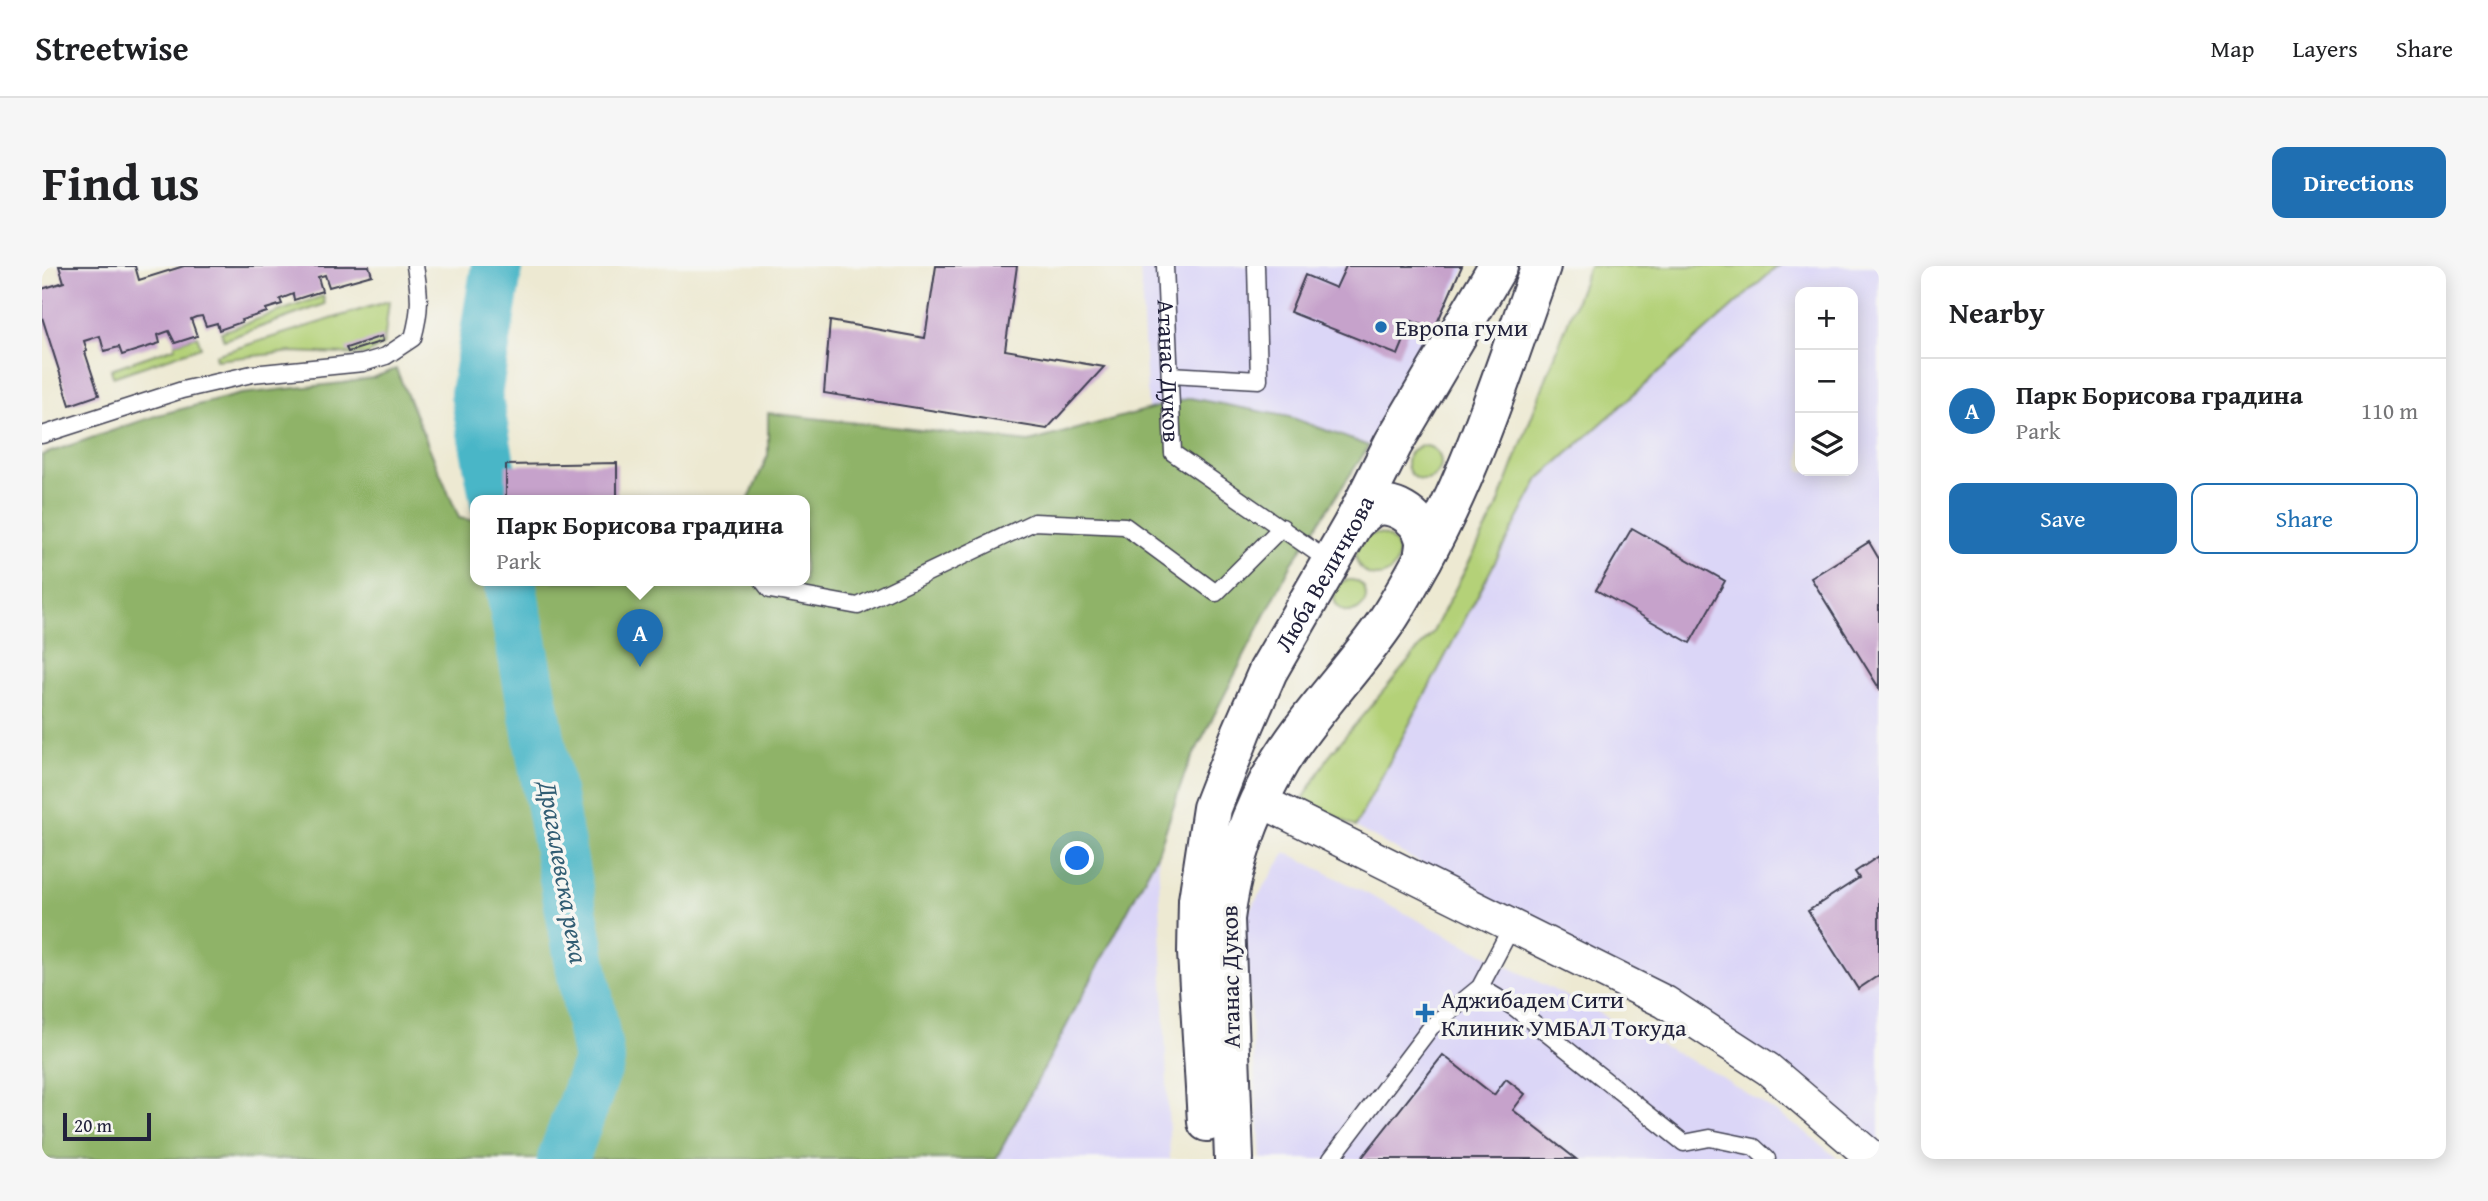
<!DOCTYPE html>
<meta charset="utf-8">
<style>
body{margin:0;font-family:"Gentium Book Plus",serif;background:#f6f6f6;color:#202124}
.controls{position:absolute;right:21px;top:21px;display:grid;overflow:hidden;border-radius:14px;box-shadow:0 4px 18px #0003}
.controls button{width:63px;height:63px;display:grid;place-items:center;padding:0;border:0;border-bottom:2px solid #e0e0e0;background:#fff;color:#202124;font:35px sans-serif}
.scale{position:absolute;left:21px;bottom:18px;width:88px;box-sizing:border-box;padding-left:7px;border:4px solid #22223b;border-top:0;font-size:19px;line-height:24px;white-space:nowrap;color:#22223b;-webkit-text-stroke:5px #f6f6f2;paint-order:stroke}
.you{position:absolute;left:1036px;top:593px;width:24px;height:24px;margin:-18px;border:5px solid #fff;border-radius:50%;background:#1a73e8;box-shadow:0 0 0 10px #1a73e833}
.badge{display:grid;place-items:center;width:46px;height:46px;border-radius:50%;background:#1f6fb2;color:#fff;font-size:23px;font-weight:700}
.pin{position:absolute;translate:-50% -58px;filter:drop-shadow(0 2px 4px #0008)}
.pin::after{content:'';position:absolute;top:37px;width:24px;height:21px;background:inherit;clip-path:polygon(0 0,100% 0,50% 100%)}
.popup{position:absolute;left:428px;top:229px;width:340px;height:91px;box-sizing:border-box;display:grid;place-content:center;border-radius:14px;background:#fff;filter:drop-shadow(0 2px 5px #0005);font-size:23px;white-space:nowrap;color:#757577}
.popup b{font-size:26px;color:#202124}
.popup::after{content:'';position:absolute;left:50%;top:100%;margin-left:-14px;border:14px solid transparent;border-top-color:#fff}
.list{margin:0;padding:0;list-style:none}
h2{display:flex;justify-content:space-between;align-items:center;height:91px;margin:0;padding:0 28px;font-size:30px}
h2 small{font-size:23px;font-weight:400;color:#757577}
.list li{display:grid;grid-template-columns:46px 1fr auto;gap:21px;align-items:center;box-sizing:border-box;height:105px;padding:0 28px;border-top:2px solid #e0e0e0}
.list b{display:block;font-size:26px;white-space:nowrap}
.list p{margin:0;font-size:23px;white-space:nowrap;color:#757577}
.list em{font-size:23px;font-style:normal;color:#757577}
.actions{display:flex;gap:14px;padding:21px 28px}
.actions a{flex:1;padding:16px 0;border:2px solid #1f6fb2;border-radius:14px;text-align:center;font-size:24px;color:#1f6fb2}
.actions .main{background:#1f6fb2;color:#fff}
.icon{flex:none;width:38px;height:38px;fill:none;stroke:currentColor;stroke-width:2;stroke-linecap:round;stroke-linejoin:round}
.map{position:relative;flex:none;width:1837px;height:893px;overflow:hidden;border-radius:14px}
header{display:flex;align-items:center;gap:42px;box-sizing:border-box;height:98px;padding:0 35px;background:#fff;border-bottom:2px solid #e0e0e0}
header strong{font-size:33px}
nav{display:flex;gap:38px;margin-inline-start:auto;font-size:24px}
.intro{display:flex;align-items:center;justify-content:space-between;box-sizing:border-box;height:168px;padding:0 42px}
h1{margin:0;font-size:49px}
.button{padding:18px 32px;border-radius:14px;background:#1f6fb2;color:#fff;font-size:24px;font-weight:700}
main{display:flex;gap:42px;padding:0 42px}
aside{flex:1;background:#fff;border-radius:14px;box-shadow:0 4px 18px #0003}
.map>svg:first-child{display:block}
.built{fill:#dbd6f7;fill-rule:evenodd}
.green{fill:#b4d178;stroke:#6b7a5a;stroke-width:2}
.forest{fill:#8fb368;stroke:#586a52;stroke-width:2}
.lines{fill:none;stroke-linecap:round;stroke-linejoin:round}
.river{stroke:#4ab6c7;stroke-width:52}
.building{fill:#c6a2cb}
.lane-casing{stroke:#404052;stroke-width:19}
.street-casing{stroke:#404052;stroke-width:35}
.primary-casing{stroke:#404052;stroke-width:42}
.lane{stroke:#fff;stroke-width:16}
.street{stroke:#fff;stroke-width:32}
.primary{stroke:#fff;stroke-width:38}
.poi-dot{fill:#1f6fb2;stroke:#f6f6f2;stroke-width:2.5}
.labels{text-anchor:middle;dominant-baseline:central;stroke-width:7;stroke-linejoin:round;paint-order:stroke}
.poi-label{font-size:24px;fill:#22223b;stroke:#f6f6f2;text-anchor:start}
.street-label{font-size:24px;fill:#22223b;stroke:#f6f6f2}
.water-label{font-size:26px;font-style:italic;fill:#325d73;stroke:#f6f6f2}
</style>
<header>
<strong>Streetwise</strong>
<nav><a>Map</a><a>Layers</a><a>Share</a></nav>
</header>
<div class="intro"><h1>Find us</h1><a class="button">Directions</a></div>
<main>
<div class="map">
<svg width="1837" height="893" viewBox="0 0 1837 893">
<rect width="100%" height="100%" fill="#f6f6f2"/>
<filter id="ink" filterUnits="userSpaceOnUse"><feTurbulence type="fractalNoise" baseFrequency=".0143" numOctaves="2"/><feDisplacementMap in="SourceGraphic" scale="14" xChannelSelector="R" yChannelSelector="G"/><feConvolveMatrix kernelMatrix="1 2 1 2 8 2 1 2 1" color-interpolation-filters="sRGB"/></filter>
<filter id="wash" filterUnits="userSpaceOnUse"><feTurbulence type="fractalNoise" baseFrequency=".00686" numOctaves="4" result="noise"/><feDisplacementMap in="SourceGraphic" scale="28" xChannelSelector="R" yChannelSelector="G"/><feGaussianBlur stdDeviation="1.57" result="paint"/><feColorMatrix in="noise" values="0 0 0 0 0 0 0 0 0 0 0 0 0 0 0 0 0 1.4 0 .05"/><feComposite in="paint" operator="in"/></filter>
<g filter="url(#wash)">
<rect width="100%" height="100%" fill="#ede9d2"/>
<g class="built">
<path d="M 1098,0 L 1425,0 L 1327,180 L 1248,151 L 1148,132 L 1106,144 Z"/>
<path d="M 1736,0 L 1837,0 L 1837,893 L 1595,716 L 1313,561 L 1497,213 ZM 1758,26 L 1811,26 L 1811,205 L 1758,205 Z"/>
<path d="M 1244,586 L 1677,809 L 1765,867 L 1796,893 L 1219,893 L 1202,653 Z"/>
<path d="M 1116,587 L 1128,893 L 954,893 Z"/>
</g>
<g class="green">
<path d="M 1547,0 L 1736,0 L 1497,213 L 1313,561 L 1261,533 L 1289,487 L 1391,366 L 1454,244 Z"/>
<path d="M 281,30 L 283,38 L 182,74 L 179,66 Z"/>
<path d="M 347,35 L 342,78 L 325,89 L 250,86 L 174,94 L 173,89 Z"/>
<path d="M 155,70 L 159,81 L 71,111 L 69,103 L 133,81 L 133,77 Z"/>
<circle cx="1382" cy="197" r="17"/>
<circle cx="1335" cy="289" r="21"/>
<circle cx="1308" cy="330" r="16"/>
</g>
<path class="forest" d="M 354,103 L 417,252 L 433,255 L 434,315 L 762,315 L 762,235 L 706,235 L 726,189 L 726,147 L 987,176 L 1148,132 L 1248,151 L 1327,180 L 1249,299 L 1144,504 L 1116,587 L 954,893 L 0,893 L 0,189 L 116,149 L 199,128 L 301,117 L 330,112 Z"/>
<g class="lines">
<g class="river">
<path d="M 454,235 L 434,128 L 455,0"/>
<path d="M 468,315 L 557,795 L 521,893"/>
</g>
</g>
<g id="blocks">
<g class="building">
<path d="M 17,0 L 93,0 L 97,14 L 142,0 L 327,0 L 330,9 L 287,21 L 283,9 L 276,11 L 280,25 L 252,34 L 251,28 L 238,33 L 240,38 L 224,43 L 225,46 L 199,54 L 200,56 L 177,64 L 175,57 L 164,60 L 160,50 L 154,51 L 149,53 L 155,70 L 133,77 L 127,65 L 116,69 L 118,77 L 80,89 L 77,81 L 62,85 L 58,70 L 42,75 L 45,85 L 43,86 L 57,129 L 28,139 L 0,51 L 0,23 L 22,16 Z"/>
<path d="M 894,0 L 975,0 L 963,84 L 1062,101 L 1005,163 L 782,127 L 788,55 L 883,72 Z"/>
<path d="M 1304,0 L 1420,0 L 1392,64 L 1370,55 L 1356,89 L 1248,46 L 1263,9 L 1294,22 Z"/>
<path d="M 340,70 L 341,75 L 306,86 L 304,82 Z"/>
<path d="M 575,197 L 575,235 L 464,235 L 464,199 Z"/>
<path d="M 1590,262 L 1683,315 L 1648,377 L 1554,324 Z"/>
<path d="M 1827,276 L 1837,293 L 1837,422 L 1769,312 Z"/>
<path d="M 1837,590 L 1837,709 L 1816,723 L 1766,645 L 1817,612 L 1813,606 Z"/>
<path d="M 1401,789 L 1452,829 L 1464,813 L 1483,828 L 1471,844 L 1534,893 L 1319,893 Z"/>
</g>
</g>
</g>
<g filter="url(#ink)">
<use href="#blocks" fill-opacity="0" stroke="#404052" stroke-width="2"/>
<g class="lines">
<defs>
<g id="lane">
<path id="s1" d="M 1123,0 L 1131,187 L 1288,296"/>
<path d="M 1128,109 L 1217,114 L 1214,0"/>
<path d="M 0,169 L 140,124 L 210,108 L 321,97 L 344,90 L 371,72 C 379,44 378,28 373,0"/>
<path d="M 721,315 L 728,324 L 816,340 L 992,256 L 1083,260 L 1174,327 L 1240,261"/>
<path d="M 1438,721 L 1473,742 L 1642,877 L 1668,872 L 1712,881 L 1725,893"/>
<path d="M 1289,893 L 1389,761 L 1438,721 L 1470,660"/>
</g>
<path id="street" d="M 1217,534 L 1623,736 L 1726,803 L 1832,893"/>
<g id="primary">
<path d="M 1312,256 C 1317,252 1323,246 1329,242 C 1349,233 1377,251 1382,271 C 1384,277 1382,286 1381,293"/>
<path id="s2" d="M 1165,856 L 1155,687 L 1156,634 L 1170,542 L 1200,465 L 1226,405 L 1312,256 L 1351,178 L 1456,0"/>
<path d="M 1192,893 L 1183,653 C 1190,596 1209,543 1239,494 C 1269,446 1310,405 1342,359 C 1356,339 1368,316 1380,295 C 1432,202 1463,100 1499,0"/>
</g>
</defs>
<use href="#lane" class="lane-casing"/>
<use href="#street" class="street-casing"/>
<use href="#primary" class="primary-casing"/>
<use href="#lane" class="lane"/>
<use href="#street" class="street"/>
<use href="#primary" class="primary"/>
</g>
</g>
<g class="poi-dot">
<circle cx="1339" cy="61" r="7"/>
<path d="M1379.5 736.5h7v7h7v7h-7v7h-7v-7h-7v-7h7z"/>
</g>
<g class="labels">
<g class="poi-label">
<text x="1353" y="61">Европа гуми</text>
<text x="1399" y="733">Аджибадем Сити<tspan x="1399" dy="28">Клиник УМБАЛ Токуда</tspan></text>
</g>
<g class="street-label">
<text stroke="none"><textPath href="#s1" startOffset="105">Атанас Дуков</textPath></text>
<text stroke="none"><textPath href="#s2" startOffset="576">Люба Величкова</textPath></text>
<text transform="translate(1188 711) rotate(-91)">Атанас Дуков</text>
</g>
<g class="water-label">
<text transform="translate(522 606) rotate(80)">Драгалевска река</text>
</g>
</g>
</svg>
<div class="controls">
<button>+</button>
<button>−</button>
<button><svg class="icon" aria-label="layers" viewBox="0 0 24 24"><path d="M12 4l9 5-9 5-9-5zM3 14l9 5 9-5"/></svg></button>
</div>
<div class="scale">20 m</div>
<div class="you"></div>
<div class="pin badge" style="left:598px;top:401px">A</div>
<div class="popup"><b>Парк Борисова градина</b>Park</div>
</div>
<aside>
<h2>Nearby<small></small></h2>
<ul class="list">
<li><span class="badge">A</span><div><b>Парк Борисова градина</b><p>Park</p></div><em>110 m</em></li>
</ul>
<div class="actions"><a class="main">Save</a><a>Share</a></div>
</aside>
</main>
